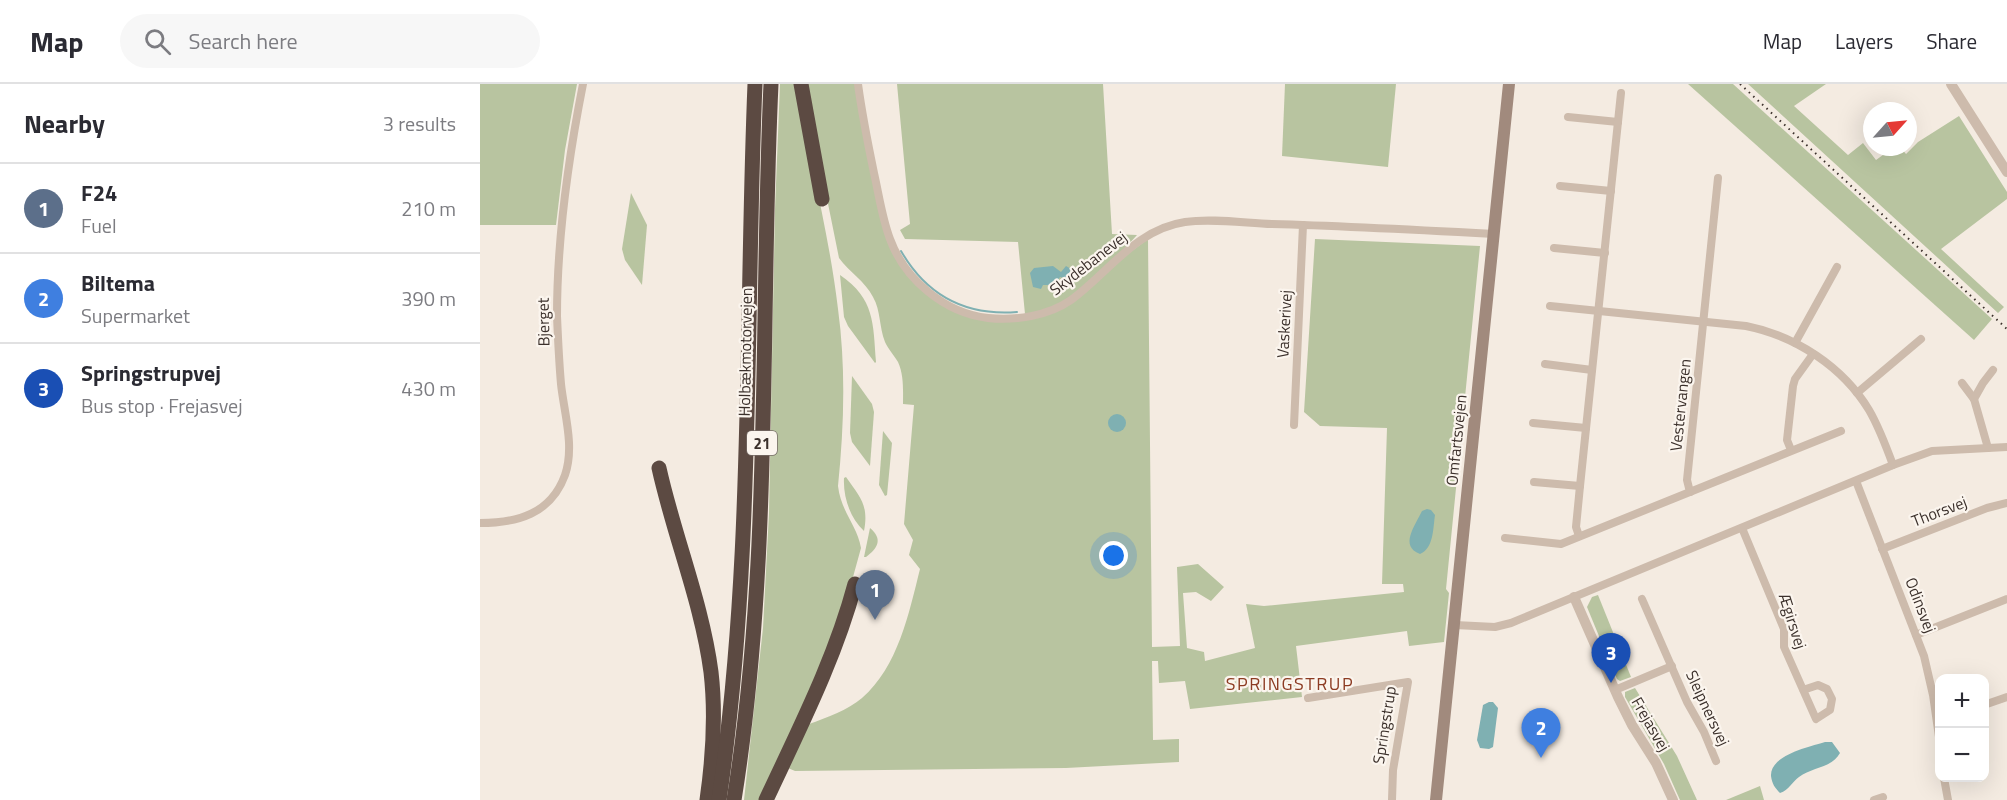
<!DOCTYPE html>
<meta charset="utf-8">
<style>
body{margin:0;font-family:"Titillium Web",sans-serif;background:#f7f7f7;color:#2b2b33}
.controls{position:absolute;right:18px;bottom:18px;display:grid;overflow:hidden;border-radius:12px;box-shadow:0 6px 24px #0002}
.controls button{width:54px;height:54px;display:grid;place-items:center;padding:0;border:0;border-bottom:2px solid #e1e1e2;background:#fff;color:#2b2b33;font:30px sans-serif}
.compass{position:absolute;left:1383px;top:18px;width:54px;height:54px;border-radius:50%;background:#fff;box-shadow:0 6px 24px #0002;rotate:63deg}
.you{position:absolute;left:634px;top:472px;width:21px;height:21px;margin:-15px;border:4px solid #fff;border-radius:50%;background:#1a73e8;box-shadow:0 0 0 9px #1a73e833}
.badge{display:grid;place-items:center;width:39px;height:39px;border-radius:50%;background:#1f5a5e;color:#fff;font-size:20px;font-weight:700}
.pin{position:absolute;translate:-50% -50px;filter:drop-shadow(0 2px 3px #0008)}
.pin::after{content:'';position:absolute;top:32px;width:21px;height:18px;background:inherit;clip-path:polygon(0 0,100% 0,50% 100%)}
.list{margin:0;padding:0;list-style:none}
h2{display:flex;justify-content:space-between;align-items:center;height:78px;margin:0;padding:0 24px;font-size:26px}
h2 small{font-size:20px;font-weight:400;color:#7c7c81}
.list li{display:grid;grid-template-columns:39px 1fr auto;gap:18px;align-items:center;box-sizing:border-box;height:90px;padding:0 24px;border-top:2px solid #e1e1e2}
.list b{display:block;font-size:22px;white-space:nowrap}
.list p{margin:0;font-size:20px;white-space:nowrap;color:#7c7c81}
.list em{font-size:20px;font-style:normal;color:#7c7c81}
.icon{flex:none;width:33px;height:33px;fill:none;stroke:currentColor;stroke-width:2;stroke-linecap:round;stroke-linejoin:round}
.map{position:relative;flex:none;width:1527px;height:716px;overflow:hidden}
header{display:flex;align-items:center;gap:36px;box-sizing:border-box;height:84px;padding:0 30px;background:#fff;border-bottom:2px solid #e1e1e2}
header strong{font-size:28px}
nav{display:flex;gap:33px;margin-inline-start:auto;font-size:21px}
.search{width:420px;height:54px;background:#f7f7f7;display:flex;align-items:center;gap:15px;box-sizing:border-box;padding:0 21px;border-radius:33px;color:#7c7c81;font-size:22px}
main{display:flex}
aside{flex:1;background:#fff}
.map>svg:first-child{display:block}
.green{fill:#b8c4a0}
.water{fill:#7fb0b2}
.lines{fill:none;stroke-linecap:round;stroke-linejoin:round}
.stream{stroke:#7fb0b2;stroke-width:2}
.minor{stroke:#cdbbac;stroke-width:8}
.tertiary{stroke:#cdbbac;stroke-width:10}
.secondary{stroke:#a18a7d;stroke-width:12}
.motorway{stroke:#5c4a42;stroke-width:15}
.rail{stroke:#3b302b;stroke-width:2;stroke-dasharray:1.5 4.5;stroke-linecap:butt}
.labels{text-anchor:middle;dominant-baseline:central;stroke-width:4.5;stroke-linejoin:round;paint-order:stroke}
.shield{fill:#fbf5ee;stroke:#756b66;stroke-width:1.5}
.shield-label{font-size:15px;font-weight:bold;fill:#3b302b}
.street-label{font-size:16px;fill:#3b302b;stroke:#fbf5ee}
.neighbourhood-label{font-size:18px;letter-spacing:1.5px;fill:#8c3b22;stroke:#fbf5ee}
</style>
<header>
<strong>Map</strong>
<div class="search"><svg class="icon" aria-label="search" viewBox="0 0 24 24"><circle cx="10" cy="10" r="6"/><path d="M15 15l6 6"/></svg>Search here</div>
<nav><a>Map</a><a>Layers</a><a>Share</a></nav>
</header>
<main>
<aside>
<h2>Nearby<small>3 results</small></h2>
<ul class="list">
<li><span class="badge" style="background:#5c6f8a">1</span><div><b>F24</b><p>Fuel</p></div><em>210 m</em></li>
<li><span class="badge" style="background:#3f7fe0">2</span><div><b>Biltema</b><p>Supermarket</p></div><em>390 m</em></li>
<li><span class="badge" style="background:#1a4fb4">3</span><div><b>Springstrupvej</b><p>Bus stop · Frejasvej</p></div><em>430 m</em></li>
</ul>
</aside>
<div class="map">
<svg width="1527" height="716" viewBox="0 0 1527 716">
<rect width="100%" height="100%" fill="#f4ebe1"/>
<g class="green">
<path d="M 0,0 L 97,0 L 85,66 L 76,141 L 0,141 Z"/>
<path d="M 300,0 L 317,0 C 329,75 349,149 358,225 C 366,284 364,343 358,402 C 361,428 377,441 381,464 L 362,533 L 284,716 L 264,716 L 283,544 L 289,429 L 295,125 Z"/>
<path d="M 327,0 L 375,0 L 398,119 L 427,189 L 489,233 L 567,230 L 668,155 L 672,563 L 700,562 L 697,483 L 718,480 L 744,503 L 731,517 L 716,508 L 703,509 L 707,564 L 724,568 L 725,577 L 775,564 L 766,520 L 784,522 L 924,508 L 923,500 L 902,500 L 907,344 L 840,342 L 824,328 L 835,155 L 1000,162 L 966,505 L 969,509 L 964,558 L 929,562 L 927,547 L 816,562 L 822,613 L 710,625 L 705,597 L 679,599 L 678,577 L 672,577 L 673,656 L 699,655 L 699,678 L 586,684 L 315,687 L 308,684 L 329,640 C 346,634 368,626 382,614 C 418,583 429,529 440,485 L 429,471 L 433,456 L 424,440 L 434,321 L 423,320 C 423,306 424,291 418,278 C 414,271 408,265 405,258 C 399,243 401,227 393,213 C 385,197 369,188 359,174 L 341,85 Z"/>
<path d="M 417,0 L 623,0 L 632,150 L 657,151 C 639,171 603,207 580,219 C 570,225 557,228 545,230 L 538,158 L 425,155 L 420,146 L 430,140 Z"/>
<path d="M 805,0 L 916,0 L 908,83 L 802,72 Z"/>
<path d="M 1208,0 L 1253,0 L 1512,235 L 1494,256 Z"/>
<path d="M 1268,0 L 1346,0 L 1314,22 L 1368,71 L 1383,59 L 1396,76 L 1414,63 L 1420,63 L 1426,70 L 1438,58 L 1479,32 L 1527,108 L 1527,115 L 1461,165 L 1524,223 L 1518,229 Z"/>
<path d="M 151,109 L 167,141 L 162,201 L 145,176 L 142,165 Z"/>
<path d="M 360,191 C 395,215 393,239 396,278 L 395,279 L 368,242 L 364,233 Z"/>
<path d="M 372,292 L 392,320 L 394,328 L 390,382 L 372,358 L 370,349 Z"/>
<path d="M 403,347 L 412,359 L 407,411 L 405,412 L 399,401 Z"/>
<path d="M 366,393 C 380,413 389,421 384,447 C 370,434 363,413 364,394 Z"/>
<path d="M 390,444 C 403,455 398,464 386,473 L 384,473 Z"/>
<path d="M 1118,511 L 1151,593 L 1140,597 L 1137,595 L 1133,586 L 1107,523 L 1112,513 Z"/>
<path d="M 1155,604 L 1197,672 L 1217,716 L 1200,716 L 1184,680 L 1145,613 L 1145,608 Z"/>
<path d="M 1280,702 L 1284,716 L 1246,716 Z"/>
</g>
<g class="water">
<path d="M 573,182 L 581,188 L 586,182 L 591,185 L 588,195 L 580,193 L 575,201 L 563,201 L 561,205 L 553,203 L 550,189 L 554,184 Z"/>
<circle cx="637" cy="339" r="9"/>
<path d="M 947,425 L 951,426 L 955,431 C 953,444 954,464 940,470 C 919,462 935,442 942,427 Z"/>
<path d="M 1009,618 L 1013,618 L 1018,624 L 1013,663 L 1009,665 L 1000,664 L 997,656 L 1003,621 Z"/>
<path d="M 1345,658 L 1352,658 L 1360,669 C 1352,684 1332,683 1319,693 C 1312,698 1309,706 1300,709 C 1295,704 1292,700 1291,692 C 1290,671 1329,663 1345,658 Z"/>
</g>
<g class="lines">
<path class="stream" d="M 421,167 C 447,212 486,232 537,228"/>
<g class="minor">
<path d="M 378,0 C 382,30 388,60 394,89 C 399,111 402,134 410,155 C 425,196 465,229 508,234 C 535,237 568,232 591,216 C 628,189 656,145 705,138 C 732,134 765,139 792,140 C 866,142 940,146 1014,150"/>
<path d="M 1088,33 L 1138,38"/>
<path d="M 1080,102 L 1131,107"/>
<path d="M 1074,164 L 1125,169"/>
<path d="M 1070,222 L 1266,242 C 1316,252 1363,283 1389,326 C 1399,343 1406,362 1413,381"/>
<path d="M 1315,259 L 1357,183"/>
<path d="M 1065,280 L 1112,286"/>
<path d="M 1482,299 L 1494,315 L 1508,364"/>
<path d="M 1377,309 L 1441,255"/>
<path d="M 1494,315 L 1503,299 L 1513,286"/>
<path d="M 1053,339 L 1106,344"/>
<path d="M 814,341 L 823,141"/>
<path d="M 1311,366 L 1307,356 L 1313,302 L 1315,295 L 1333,270"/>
<path d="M 1376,397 L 1444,572 L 1453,611 L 1460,660"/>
<path d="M 1054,398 L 1100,402"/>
<path d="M 1210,408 L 1207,396 L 1238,94"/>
<path d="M 0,439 C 37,439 71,430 85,391 C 95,362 84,329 81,300 C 79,277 78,255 77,232 C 77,154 88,76 103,0"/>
<path d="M 1262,444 L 1304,545 L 1304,563 L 1336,635 L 1350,626 L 1352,615 L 1347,605 L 1338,601 L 1323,606"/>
<path d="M 1099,452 L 1096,443 L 1100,402 L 1141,9"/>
<path d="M 1025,454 L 1081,460 L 1361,347"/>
<path d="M 1402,465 L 1507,424 L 1527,419"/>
<path d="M 1162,515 L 1207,618 L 1224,648 L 1236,677"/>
<path d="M 975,541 L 1015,543 L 1031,539 L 1413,381 L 1452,367 L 1527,363"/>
<path d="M 1436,551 L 1527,515"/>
<path d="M 1135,606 L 1192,582"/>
<path d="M 828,614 L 928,598 L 913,686 L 912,716"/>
<path d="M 1504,621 L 1527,613"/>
<path d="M 1464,694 L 1468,716"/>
<path d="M 1394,716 L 1403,713"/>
</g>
<g class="tertiary">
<path d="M 1471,0 L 1527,88"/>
<path d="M 1094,513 L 1138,613 L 1152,641 L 1176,679 L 1193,716"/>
</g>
<path class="secondary" d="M 956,716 L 1029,0"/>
<g class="motorway">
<path d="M 321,0 L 342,115"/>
<path d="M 179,384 C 194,452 222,519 231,588 C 236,631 233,674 227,716"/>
<path d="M 239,716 C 274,479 265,239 275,0"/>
<path d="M 254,716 C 292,480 280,238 291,0"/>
<path d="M 286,716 C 319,645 355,575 375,500"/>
</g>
<path class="rail" d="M 1260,0 L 1527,245"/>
</g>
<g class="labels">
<rect class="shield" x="267" y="347" width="30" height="24" rx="4.5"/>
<g class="shield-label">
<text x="282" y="359">21</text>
</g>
<g class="street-label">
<text transform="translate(608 179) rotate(-38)">Skydebanevej</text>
<text transform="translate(63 238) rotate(-91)">Bjerget</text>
<text transform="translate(804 240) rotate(-87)">Vaskerivej</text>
<text transform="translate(265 268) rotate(-89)">Holbækmotorvejen</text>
<text transform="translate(1200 321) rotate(-84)">Vestervangen</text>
<text transform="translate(976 356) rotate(-84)">Omfartsvejen</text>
<text transform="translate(1459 427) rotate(-21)">Thorsvej</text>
<text transform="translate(1441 521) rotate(69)">Odinsvej</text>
<text transform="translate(1313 537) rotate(72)">Ægirsvej</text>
<text transform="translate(1228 624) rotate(65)">Sleipnersvej</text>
<text transform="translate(1171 640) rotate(60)">Frejasvej</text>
<text transform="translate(904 641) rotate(-81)">Springstrup</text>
</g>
<g class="neighbourhood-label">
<text x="810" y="599">SPRINGSTRUP</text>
</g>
</g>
</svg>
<div class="controls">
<button>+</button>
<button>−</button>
</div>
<svg class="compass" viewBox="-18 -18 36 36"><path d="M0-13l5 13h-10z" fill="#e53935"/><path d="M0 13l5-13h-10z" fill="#7c7c81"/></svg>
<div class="you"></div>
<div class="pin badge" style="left:395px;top:536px;background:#5c6f8a">1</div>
<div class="pin badge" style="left:1061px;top:674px;background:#3f7fe0">2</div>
<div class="pin badge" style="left:1131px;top:599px;background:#1a4fb4">3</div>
</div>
</main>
